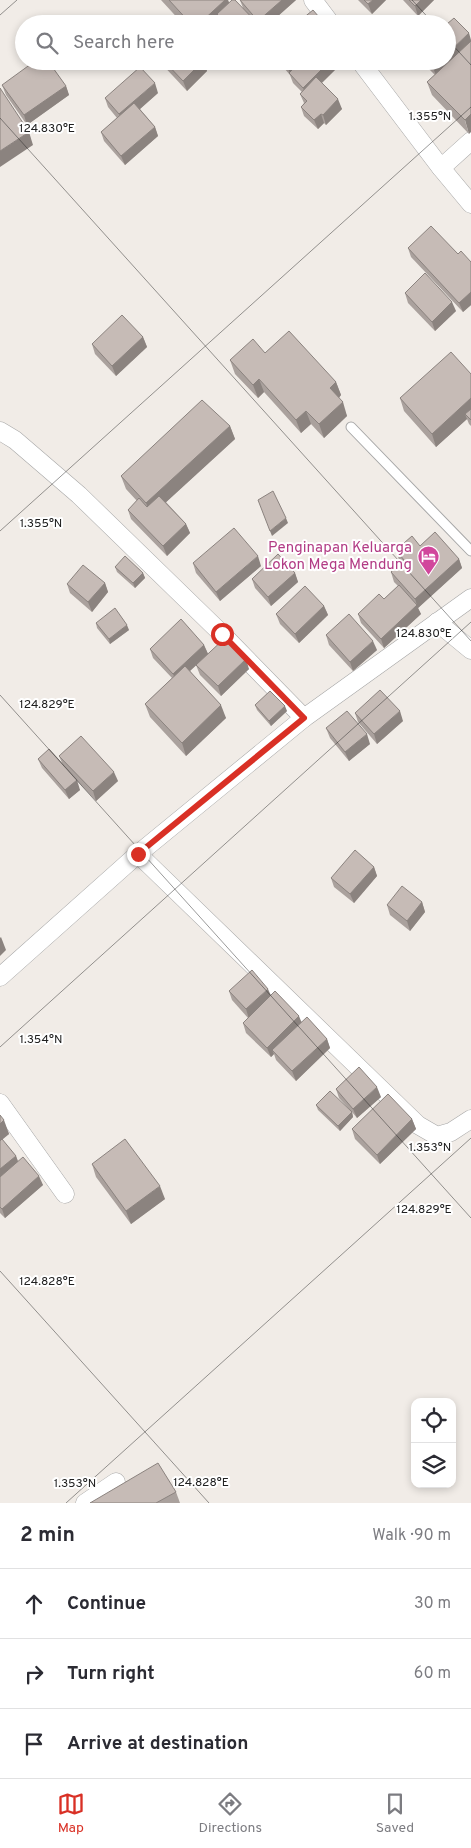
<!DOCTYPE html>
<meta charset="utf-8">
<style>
body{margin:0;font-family:Overpass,sans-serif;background:#f7f7f7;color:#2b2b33}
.controls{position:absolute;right:15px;bottom:15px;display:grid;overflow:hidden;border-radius:10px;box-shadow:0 2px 8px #0003}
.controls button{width:45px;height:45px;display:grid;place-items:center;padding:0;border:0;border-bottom:1px solid #e1e1e2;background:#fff;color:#2b2b33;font:25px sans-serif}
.stop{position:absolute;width:15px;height:15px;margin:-11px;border:4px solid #d93025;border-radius:50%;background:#fff}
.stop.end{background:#d93025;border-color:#fff;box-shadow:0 1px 5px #0008}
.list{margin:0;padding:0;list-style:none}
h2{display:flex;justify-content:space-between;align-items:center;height:65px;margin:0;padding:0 20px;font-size:21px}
h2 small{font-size:16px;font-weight:400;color:#7c7c81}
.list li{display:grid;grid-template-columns:32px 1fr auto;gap:15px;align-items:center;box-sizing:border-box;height:70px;padding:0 20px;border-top:1px solid #e1e1e2}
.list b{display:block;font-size:19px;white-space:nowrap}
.list em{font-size:16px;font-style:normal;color:#7c7c81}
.icon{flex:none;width:28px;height:28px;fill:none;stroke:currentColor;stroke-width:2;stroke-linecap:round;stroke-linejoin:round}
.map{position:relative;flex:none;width:471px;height:1503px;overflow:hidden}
.search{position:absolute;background:#fff;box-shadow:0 2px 8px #0003;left:15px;right:15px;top:15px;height:55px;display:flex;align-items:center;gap:12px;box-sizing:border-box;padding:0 18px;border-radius:28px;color:#7c7c81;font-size:19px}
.sheet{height:275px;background:#fff}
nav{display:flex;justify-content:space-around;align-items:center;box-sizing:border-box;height:70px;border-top:1px solid #e1e1e2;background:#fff;font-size:14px;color:#7c7c81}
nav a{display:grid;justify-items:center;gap:2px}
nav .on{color:#d93025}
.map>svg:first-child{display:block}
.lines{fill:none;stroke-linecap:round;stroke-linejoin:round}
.lane-casing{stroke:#a7a7a7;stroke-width:11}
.street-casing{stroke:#a7a7a7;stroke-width:19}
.lane{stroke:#fff;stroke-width:9}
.street{stroke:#fff;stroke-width:18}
.wall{fill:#aaa19d}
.shaded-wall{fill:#8b837f}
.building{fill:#c6bbb6;stroke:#8b837f}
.route{stroke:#d93025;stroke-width:6}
.ticks{fill:none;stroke:#202020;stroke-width:1;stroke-opacity:0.45}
.labels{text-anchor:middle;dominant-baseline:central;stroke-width:4;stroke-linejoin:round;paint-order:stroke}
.hotel-label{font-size:15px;fill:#b23c85;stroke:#fff;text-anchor:end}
.ticks-label{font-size:12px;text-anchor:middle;fill:#202020;stroke:#fff;stroke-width:4;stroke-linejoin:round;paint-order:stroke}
</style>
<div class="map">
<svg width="471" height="1503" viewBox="0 0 471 1503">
<rect width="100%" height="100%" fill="#f1ece7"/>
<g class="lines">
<defs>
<path id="lane" d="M 351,427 L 471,551"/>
<g id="street">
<path d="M 313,0 L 331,24"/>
<path d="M 360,61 L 441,168 L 471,204"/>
<path d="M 441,168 L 471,141"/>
<path d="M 0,431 L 15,440 L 79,495 L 222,634 L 304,718"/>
<path d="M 437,622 L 471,650"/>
<path d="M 138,854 L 418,1125 L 437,1136 L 451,1132 L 471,1119"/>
<path d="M 0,977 L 138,854 L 304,718 L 471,598"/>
<path d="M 0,1103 L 65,1194"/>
<path d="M 85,1503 L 116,1482"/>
</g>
</defs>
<use href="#lane" class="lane-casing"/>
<use href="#street" class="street-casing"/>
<use href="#lane" class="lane"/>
<use href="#street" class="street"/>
</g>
<g class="wall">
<path d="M 161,0 L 228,0 L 229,3 L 243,8 L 240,0 L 296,0 L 269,24 L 220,24 L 220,22 L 218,24 L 183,24 Z"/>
<path d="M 358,0 L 386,0 L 372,14 Z"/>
<path d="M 403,0 L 434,0 L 418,16 Z"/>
<path d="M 159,61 L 203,61 L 207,71 L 187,91 Z"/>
<path d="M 278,61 L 336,61 L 338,67 L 322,83 L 342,109 L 326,125 L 324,123 L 318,129 L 304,116 L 301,107 L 304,103 L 300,94 L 302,92 L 293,83 L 290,75 Z"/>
<path d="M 421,61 L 447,61 L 469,134 L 432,95 L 427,82 L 435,75 Z"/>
<path d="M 2,85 L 66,86 L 69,95 L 27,125 L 6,95 Z"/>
<path d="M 158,93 L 140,109 L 155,127 L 158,136 L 125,165 L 104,141 L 101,132 L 117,118 L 108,107 L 105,98 Z"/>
<path d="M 408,248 L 458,254 L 471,262 L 471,305 L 463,312 L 411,257 Z"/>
<path d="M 405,293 L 456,311 L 435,331 L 408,303 Z"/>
<path d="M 143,337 L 147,347 L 116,376 L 95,354 L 92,344 Z"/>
<path d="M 265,353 L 336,382 L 341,395 L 339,398 L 347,416 L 324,438 L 311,424 L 301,433 L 264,392 L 258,398 L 235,374 L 230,360 Z"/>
<path d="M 471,374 L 471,426 L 469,424 L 467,419 L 436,447 L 404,411 L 400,398 Z"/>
<path d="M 230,426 L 235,439 L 166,502 L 186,524 L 190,533 L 167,556 L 131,519 L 128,510 L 137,501 L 126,489 L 121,476 Z"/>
<path d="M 420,546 L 459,559 L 462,568 L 418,608 L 421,614 L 384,648 L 361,623 L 358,614 L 384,599 L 398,586 L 394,582 L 391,572 L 402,562 L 399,560 L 396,550 Z"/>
<path d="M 193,563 L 261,566 L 220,601 L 196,573 Z"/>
<path d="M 115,567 L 143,573 L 145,578 L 135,588 L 117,572 Z"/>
<path d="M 295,573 L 298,582 L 271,606 L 255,588 L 252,579 Z"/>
<path d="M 105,583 L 108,592 L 92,612 L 70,593 L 67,584 Z"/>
<path d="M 324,606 L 328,615 L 299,643 L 280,624 L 276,614 Z"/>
<path d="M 96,623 L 129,630 L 110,644 L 97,628 Z"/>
<path d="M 326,635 L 377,650 L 353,671 L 329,645 Z"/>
<path d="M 204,645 L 208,654 L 249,669 L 221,696 L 200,675 L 196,665 L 205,657 L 190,671 L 226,718 L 186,756 L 150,717 L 145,704 L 172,678 L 153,658 L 150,649 Z"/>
<path d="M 255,705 L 287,711 L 271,726 L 257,710 Z"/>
<path d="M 355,713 L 403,721 L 377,744 L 358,722 Z"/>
<path d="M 326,728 L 370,744 L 349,761 L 330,738 Z"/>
<path d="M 59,756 L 118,781 L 96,801 L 66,769 L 80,790 L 69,799 L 42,768 L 38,759 L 63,765 Z"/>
<path d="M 374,867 L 377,876 L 354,903 L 334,887 L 331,878 Z"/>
<path d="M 422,902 L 425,912 L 410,931 L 390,915 L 387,905 Z"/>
<path d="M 229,991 L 271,996 L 302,1022 L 327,1039 L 330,1048 L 296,1081 L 276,1060 L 274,1054 L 271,1057 L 246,1033 L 243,1023 L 248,1018 L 232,1000 Z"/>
<path d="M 336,1089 L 381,1097 L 357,1118 L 352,1112 L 353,1117 L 340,1131 L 318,1110 L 316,1105 L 351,1111 L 339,1098 Z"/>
<path d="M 0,1115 L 9,1134 L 2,1140 L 16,1156 L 18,1161 L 43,1185 L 5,1218 L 0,1213 Z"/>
<path d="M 412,1119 L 416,1129 L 380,1164 L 355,1139 L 352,1129 Z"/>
<path d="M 92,1164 L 165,1199 L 131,1224 L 96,1177 Z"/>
<path d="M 176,1492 L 180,1503 L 90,1503 Z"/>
</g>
<g class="shaded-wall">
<path d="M 225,0 L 228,0 L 232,11 L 217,14 L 220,22 L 218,24 L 199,24 Z"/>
<path d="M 282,0 L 296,0 L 269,24 L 259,24 L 258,21 Z"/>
<path d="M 373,0 L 386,0 L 372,14 L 368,4 Z"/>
<path d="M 421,0 L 434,0 L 418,16 L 415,6 Z"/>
<path d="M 469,33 L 471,40 L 471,44 L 437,77 L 433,68 L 440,61 L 447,61 L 447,54 Z"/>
<path d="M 203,61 L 207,71 L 187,91 L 183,81 Z"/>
<path d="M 292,61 L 306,61 L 290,73 L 287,66 Z"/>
<path d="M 330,61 L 336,61 L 338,67 L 307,97 L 303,88 Z"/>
<path d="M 155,83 L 158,93 L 123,124 L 119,114 Z"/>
<path d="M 66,86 L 69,95 L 27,125 L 24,115 Z"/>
<path d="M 338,99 L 342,109 L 326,125 L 323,115 Z"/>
<path d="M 321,114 L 324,123 L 318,129 L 314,120 Z"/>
<path d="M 471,114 L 471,132 L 469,134 L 465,120 Z"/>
<path d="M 155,127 L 158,136 L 125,165 L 121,156 Z"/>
<path d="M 29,132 L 33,145 L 0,167 L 0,151 Z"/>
<path d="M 471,292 L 471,305 L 463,312 L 459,303 Z"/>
<path d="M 452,302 L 456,311 L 435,331 L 432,322 Z"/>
<path d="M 143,337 L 147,347 L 116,376 L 112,366 Z"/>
<path d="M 259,379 L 264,392 L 258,398 L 253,385 Z"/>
<path d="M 336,382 L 341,395 L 335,402 L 330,388 Z"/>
<path d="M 471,398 L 471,416 L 465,414 L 467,419 L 436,447 L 432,434 Z"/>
<path d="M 343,402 L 347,416 L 324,438 L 319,424 Z"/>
<path d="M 306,411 L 311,424 L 301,433 L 296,420 Z"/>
<path d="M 230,426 L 235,439 L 151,516 L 146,503 Z"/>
<path d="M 286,518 L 288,523 L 272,536 L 270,531 Z"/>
<path d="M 186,524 L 190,533 L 167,556 L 163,546 Z"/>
<path d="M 258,556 L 261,566 L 220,601 L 216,592 Z"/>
<path d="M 459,559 L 462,568 L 418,608 L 421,614 L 384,648 L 381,639 L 417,605 L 415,599 Z"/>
<path d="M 143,573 L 145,578 L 135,588 L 133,583 Z"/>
<path d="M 295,573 L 298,582 L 271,606 L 268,597 Z"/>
<path d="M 105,583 L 108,592 L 92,612 L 88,602 Z"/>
<path d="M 324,606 L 328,615 L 299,643 L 295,634 Z"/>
<path d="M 127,625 L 129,630 L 110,644 L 109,639 Z"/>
<path d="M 373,641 L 377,650 L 353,671 L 350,662 Z"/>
<path d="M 204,645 L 208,654 L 177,683 L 173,674 Z"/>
<path d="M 246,659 L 249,669 L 221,696 L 218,686 Z"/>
<path d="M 221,705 L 226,718 L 186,756 L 182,743 Z"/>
<path d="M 285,706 L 287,711 L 271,726 L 269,721 Z"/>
<path d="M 400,711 L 403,721 L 377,744 L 374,734 Z"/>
<path d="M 367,734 L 370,744 L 349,761 L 345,752 Z"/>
<path d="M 114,772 L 118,781 L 96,801 L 93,791 Z"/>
<path d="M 77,780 L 80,790 L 69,799 L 65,790 Z"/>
<path d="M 374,867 L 377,876 L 354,903 L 350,894 Z"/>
<path d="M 422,902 L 425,912 L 410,931 L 407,921 Z"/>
<path d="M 1,937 L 6,950 L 0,956 L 0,938 Z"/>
<path d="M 268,989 L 272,998 L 249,1019 L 246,1009 Z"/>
<path d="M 299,1016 L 303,1026 L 272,1050 L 274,1054 L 271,1057 L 267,1048 Z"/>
<path d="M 327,1039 L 330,1048 L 296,1081 L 292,1071 Z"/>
<path d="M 377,1087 L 381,1097 L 357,1118 L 353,1109 Z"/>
<path d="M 352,1112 L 353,1117 L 340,1131 L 338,1126 Z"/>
<path d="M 412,1119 L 416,1129 L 380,1164 L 377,1155 Z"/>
<path d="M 4,1120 L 9,1134 L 0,1141 L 0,1124 Z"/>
<path d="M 16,1156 L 19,1165 L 0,1181 L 0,1169 Z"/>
<path d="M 39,1176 L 43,1185 L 5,1218 L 2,1209 Z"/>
<path d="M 160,1186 L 165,1199 L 131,1224 L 126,1211 Z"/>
</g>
<g class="building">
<path d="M 169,0 L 225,0 L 199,24 L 191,24 Z"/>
<path d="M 232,0 L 235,0 L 258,24 L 226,24 L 217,14 Z"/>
<path d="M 240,0 L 282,0 L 258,21 Z"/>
<path d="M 364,0 L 373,0 L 368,4 Z"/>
<path d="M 409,0 L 421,0 L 415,6 Z"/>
<path d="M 313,10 L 325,24 L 296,24 Z"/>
<path d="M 454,18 L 469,33 L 447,54 L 447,24 Z"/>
<path d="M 423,19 L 428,24 L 419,24 Z"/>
<path d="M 471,41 L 471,114 L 465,120 L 427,82 Z"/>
<path d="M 35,61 L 48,61 L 66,86 L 24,115 L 2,85 Z"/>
<path d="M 164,61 L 203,61 L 183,81 Z"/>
<path d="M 283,61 L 292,61 L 287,66 Z"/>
<path d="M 301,61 L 330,61 L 303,88 L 289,73 Z"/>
<path d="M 427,61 L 440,61 L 433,68 Z"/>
<path d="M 140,67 L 155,83 L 119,114 L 105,98 Z"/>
<path d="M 316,77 L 338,99 L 323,115 L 321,114 L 314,120 L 301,107 L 307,101 L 300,94 Z"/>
<path d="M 0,88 L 29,132 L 0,151 Z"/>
<path d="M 134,103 L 155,127 L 121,156 L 101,132 Z"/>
<path d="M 431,226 L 458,254 L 461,251 L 471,262 L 471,292 L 459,303 L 408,248 Z"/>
<path d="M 425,273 L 452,302 L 432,322 L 405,293 Z"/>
<path d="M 122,315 L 143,337 L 112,366 L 92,344 Z"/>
<path d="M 289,331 L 336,382 L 330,388 L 343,402 L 319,424 L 306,411 L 296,420 L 259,379 L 253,385 L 230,360 L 253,339 L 265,353 Z"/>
<path d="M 451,352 L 471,374 L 471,398 L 432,434 L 400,398 Z"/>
<path d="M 202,400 L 230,426 L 146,503 L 121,476 Z"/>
<path d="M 471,409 L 471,420 L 465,414 Z"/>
<path d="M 273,491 L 286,518 L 270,531 L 258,500 Z"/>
<path d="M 159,496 L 186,524 L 163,546 L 128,510 L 139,498 L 147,507 Z"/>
<path d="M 234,528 L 258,556 L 216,592 L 193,563 Z"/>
<path d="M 435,532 L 459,559 L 415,599 L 391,572 L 404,560 L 396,550 L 412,536 L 420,546 Z"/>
<path d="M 278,554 L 295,573 L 268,597 L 252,579 Z"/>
<path d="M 125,556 L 143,573 L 133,583 L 115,567 Z"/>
<path d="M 83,565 L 105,583 L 88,602 L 67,584 Z"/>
<path d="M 399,585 L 417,605 L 381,639 L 358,614 L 379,594 L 384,599 Z"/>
<path d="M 305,586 L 324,606 L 295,634 L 276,614 Z"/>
<path d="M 115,608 L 127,625 L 109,639 L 96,623 Z"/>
<path d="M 349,614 L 373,641 L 350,662 L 326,635 Z"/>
<path d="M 181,619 L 204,645 L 173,674 L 150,649 Z"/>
<path d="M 225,638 L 246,659 L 218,686 L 196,665 Z"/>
<path d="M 185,666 L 221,705 L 182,743 L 145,704 Z"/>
<path d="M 380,690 L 400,711 L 374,734 L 355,713 Z"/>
<path d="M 270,691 L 285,706 L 269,721 L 255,705 Z"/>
<path d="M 347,711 L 367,734 L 345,752 L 326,728 Z"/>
<path d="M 81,736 L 114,772 L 93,791 L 59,756 Z"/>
<path d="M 49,749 L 77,780 L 65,790 L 38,759 Z"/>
<path d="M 355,850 L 374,867 L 350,894 L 331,878 Z"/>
<path d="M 402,886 L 422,902 L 407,921 L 387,905 Z"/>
<path d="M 252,970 L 268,989 L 246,1009 L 229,991 Z"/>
<path d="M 275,991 L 299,1016 L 267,1048 L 243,1023 Z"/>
<path d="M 307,1017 L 327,1039 L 292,1071 L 272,1050 Z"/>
<path d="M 359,1067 L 377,1087 L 353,1109 L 336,1089 Z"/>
<path d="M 330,1091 L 352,1112 L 338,1126 L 316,1105 Z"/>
<path d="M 388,1094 L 412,1119 L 377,1155 L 352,1129 Z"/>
<path d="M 0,1115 L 4,1120 L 0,1124 Z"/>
<path d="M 2,1139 L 16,1156 L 0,1169 L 0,1141 Z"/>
<path d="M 125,1139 L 160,1186 L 126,1211 L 92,1164 Z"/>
<path d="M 23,1157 L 39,1176 L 2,1209 L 0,1207 L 0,1177 Z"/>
<path d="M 158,1463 L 176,1492 L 156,1503 L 90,1503 Z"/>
</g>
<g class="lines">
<path class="route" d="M 138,854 L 304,718 L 222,634"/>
</g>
<path class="ticks" d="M 412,0 L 434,24M 0,15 L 17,0M 447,39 L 471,65M 0,118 L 471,641M 0,531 L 471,107M 0,695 L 471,1218M 0,1047 L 471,622M 0,1271 L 209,1503M 66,1503 L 471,1138"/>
<defs>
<symbol id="hotel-pin" viewBox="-11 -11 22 30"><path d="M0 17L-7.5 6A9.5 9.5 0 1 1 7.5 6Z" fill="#d1479c" stroke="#fff"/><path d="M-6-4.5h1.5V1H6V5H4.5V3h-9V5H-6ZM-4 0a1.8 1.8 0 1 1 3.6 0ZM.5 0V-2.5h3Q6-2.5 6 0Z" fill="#fff"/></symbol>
</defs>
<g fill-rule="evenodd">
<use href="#hotel-pin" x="416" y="544" width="25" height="34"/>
</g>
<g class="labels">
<g class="hotel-label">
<text x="412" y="548">Penginapan Keluarga<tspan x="412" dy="17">Lokon Mega Mendung</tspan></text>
</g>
</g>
<g class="ticks-label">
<text x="430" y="120">1.355°N</text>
<text x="47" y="132">124.830°E</text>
<text x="41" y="527">1.355°N</text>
<text x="424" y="637">124.830°E</text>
<text x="47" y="708">124.829°E</text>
<text x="41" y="1043">1.354°N</text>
<text x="430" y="1151">1.353°N</text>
<text x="424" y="1213">124.829°E</text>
<text x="47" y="1285">124.828°E</text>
<text x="201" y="1486">124.828°E</text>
<text x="75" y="1487">1.353°N</text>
</g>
</svg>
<div class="controls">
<button><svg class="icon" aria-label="locate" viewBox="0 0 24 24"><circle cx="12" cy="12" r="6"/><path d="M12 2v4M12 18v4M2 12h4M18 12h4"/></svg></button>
<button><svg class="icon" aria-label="layers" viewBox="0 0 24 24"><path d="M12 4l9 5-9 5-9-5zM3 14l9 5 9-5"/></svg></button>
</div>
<div class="stop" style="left:222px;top:634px"></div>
<div class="stop end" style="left:138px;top:854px"></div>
<div class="search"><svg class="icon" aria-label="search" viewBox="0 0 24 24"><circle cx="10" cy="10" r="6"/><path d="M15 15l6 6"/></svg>Search here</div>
</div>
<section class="sheet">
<h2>2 min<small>Walk · 90 m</small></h2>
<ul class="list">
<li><svg class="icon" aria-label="ahead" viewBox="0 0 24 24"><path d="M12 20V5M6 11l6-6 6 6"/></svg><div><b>Continue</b></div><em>30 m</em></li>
<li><svg class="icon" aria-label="right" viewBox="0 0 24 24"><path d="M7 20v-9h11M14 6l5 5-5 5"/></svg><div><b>Turn right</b></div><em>60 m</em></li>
<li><svg class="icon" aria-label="arrive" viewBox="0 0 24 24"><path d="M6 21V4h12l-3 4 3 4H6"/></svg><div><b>Arrive at destination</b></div></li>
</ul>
</section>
<nav>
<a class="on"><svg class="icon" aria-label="map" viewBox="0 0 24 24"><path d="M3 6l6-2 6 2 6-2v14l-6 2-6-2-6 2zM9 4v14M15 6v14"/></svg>Map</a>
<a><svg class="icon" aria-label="directions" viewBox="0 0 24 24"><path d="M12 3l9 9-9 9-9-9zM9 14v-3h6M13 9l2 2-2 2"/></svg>Directions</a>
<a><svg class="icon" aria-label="saved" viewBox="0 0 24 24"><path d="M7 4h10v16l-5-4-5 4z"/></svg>Saved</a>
</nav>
